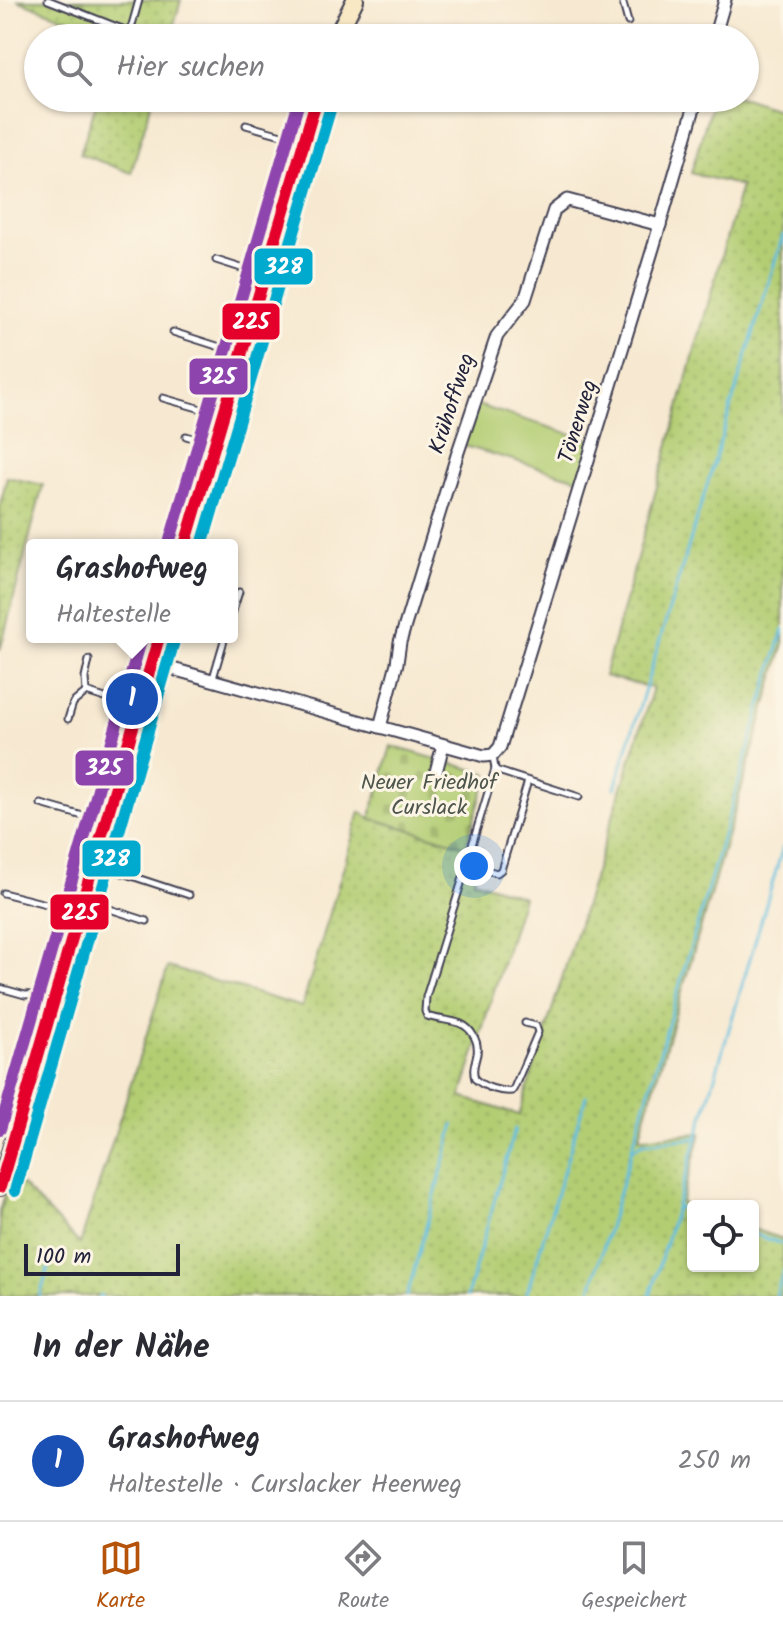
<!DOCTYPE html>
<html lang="de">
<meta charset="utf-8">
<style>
body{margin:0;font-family:Kalam,sans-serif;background:#f7f7f7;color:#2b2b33}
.controls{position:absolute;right:24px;bottom:24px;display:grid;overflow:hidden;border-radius:8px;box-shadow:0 2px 6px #0004}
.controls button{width:72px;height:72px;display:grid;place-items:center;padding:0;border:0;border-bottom:2px solid #e1e1e2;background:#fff;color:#2b2b33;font:40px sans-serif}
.scale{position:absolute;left:24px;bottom:20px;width:156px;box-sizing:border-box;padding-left:8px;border:4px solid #22223b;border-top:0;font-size:22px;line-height:28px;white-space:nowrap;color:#22223b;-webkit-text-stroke:6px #fcf5e5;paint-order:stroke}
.you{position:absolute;left:474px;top:866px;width:28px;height:28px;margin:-20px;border:6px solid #fff;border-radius:50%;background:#1a73e8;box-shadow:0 0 0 12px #1a73e833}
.badge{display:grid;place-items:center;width:52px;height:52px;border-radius:50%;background:#b45309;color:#fff;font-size:26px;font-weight:700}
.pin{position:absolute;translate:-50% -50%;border:4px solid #fff;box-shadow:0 2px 8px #0006}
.popup{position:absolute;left:26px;top:539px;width:212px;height:104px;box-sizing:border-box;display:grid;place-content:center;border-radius:8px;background:#fff;filter:drop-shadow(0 2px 6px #0005);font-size:26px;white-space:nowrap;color:#7c7c81}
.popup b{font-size:30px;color:#2b2b33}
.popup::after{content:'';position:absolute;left:50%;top:100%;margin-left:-16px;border:16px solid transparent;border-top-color:#fff}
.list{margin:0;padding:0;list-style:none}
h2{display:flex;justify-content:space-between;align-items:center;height:104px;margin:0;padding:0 32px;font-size:34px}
h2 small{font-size:26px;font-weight:400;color:#7c7c81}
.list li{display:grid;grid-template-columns:52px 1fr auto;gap:24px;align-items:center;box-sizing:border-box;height:120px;padding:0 32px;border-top:2px solid #e1e1e2}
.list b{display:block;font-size:30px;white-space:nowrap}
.list p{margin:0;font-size:26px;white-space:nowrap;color:#7c7c81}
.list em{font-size:26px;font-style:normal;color:#7c7c81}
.icon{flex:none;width:44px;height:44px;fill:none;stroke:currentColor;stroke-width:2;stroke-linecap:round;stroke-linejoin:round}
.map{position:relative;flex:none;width:783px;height:1296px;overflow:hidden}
.search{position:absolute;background:#fff;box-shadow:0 2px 6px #0004;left:24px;right:24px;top:24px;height:88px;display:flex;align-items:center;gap:20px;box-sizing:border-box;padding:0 28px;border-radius:44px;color:#7c7c81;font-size:30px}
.sheet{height:224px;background:#fff}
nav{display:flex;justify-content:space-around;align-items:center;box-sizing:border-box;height:112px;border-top:2px solid #e1e1e2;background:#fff;font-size:22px;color:#7c7c81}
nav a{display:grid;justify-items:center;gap:4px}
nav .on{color:#b45309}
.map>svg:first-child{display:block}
.grass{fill:url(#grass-dots);stroke:#6a7857;stroke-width:2}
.cemetery{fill:url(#cemetery-stones);stroke:#6a7857;stroke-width:2}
.park{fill:#b3cd73;stroke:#6a7857;stroke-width:2}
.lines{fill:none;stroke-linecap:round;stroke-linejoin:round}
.stream{stroke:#60bedf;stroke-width:3}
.lane-casing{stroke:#424052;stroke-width:9}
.street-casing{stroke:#424052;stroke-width:15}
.secondary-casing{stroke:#424052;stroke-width:20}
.lane{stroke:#fff;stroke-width:5}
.street{stroke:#fff;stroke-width:11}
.secondary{stroke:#f8e8c3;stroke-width:16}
.bus-1-casing{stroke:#fcf5e5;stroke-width:18}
.bus-2-casing{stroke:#fcf5e5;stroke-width:18}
.bus-3-casing{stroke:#fcf5e5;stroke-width:18}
.bus-1{stroke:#e4002b;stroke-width:12}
.bus-2{stroke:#00a9ce;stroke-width:12}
.bus-3{stroke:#8e44ad;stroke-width:12}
.labels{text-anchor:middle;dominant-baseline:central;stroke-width:6;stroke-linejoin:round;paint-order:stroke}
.street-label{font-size:22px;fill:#22223b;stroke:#fcf5e5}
.park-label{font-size:22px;fill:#4e554c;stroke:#fcf5e5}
.line-badge{stroke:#fcf5e5;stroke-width:3}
.badge-label{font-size:22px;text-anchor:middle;font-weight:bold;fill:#fff}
</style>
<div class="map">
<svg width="783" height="1296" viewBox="0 0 783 1296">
<defs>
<pattern id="grass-dots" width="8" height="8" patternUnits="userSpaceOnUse" patternTransform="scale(2)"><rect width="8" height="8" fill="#b3cd73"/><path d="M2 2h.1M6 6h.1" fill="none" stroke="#9ab064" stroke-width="1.8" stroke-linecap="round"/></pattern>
<pattern id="cemetery-stones" width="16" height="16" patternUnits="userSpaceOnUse" patternTransform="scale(2)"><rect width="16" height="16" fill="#b3cd73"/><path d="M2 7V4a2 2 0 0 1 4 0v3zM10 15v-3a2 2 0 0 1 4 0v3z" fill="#9ab064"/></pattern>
</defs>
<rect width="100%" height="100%" fill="#fcf5e5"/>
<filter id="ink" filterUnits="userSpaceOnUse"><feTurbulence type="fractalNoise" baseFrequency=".0125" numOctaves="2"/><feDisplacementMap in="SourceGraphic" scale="16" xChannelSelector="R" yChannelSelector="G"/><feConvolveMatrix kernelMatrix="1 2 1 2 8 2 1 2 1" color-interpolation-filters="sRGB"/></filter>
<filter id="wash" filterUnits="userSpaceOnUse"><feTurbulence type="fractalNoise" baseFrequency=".006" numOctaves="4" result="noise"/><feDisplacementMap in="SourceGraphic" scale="32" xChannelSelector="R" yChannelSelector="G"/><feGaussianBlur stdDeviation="1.8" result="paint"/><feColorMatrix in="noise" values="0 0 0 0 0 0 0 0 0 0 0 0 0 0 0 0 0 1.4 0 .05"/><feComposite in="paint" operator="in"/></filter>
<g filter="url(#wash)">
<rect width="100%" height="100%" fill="#f7e9d1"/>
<g class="grass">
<path d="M 17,0 L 181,0 L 170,38 L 118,38 Z"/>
<path d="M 98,98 L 153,98 L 131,173 L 80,154 Z"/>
<path d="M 713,98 L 744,98 L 783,111 L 783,646 L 639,1138 L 701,1133 L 681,1203 L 693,1208 L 693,1266 L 753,1266 L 753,1229 L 783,1239 L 783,1296 L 0,1296 L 0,1212 L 11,1174 L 80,1244 L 168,967 L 302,1007 L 360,812 L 370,818 L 466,846 L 482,848 L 474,880 L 523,897 L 461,1097 L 519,1115 L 653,688 L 604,676 L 741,186 L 691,173 Z"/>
<path d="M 7,477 L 43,485 L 0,651 L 0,505 Z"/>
</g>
<path class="cemetery" d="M 391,746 L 488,774 L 466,846 L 370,818 Z"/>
<path class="park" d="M 474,404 L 594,441 L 582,480 L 461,445 Z"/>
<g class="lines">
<g class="stream">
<path d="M 615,788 L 783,235"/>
<path d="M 632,1150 L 643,1143 L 696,1138"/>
<path d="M 678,1207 L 693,1213"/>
<path d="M 753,1234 L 783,1244"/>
<path d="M 40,1296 L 51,1258"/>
<path d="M 100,1296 L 101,1295"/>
<path d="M 407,1296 L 454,1125"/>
<path d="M 467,1296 L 515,1129"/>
<path d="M 526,1296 L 586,1096"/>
<path d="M 589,1296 L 783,630"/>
<path d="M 650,1296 L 783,847"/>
<path d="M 776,1296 L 783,1271"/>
</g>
</g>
</g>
<g filter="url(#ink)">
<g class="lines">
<defs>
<g id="lane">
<path d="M 48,0 L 130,32 L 139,0"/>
<path d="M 622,0 L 628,22"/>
<path d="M 246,125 L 303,141"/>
<path d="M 216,260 L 260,274"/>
<path d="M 173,332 L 220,347 L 238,350"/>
<path d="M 163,398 L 219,414"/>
<path d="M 186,436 L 210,443"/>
<path d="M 232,614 L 239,592"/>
<path d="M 213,678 L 225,637"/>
<path d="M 86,692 L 85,678 L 89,660"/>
<path d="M 68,719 L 73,703 L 86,692 L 137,708"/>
<path d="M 493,756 L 495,769 L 498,771 L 579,797"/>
<path d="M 495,769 L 469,855 L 470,862 L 479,868 L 497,873 L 501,870 L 528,781"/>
<path d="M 41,804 L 104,822"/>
<path d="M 469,858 L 426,997 L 425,1011 L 427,1016 C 444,1022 464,1018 473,1035 C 477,1041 478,1047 477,1054 C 475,1063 472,1069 475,1079 C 484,1087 499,1092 512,1091 L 514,1088 L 538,1032 L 536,1026 L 525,1023"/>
<path d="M 95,864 L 189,895"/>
<path d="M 3,893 L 46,904 L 65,900 L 81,903"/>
<path d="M 88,902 L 147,921"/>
<path d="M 0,988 L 25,995 L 41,994 L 54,997"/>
</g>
<g id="street">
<path d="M 714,38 L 725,0"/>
<path d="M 151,663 L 484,756 L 493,755 L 500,747 L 654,245 L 697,98"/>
<path d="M 380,727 L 397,663 L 400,642 L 458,452 L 497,336 L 525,300 L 554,210 L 567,200 L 660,225"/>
<path d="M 436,772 L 443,745"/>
</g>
<g id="secondary">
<path d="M 336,38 L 355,0"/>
<path d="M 185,545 L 317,98"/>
<path d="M 0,1187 L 159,637"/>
</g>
</defs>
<use href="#lane" class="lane-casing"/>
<use href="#street" class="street-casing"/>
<use href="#secondary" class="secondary-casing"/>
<use href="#lane" class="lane"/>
<use href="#street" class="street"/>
<use href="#secondary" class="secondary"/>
<defs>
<g id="bus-1">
<path d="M 185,545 L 317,98"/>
<path d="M 0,1187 L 159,637"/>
</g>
<g id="bus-2">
<path d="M 202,545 L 332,103"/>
<path d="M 15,1191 L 174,641"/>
</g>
<g id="bus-3">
<path d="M 170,540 L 300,98"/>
<path d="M 0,1129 L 142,637"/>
</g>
</defs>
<use href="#bus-1" class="bus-1-casing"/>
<use href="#bus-2" class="bus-2-casing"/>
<use href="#bus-3" class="bus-3-casing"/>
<use href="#bus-1" class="bus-1"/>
<use href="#bus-2" class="bus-2"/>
<use href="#bus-3" class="bus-3"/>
</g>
</g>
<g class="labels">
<g class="street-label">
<text transform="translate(453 404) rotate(-72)">Krühoffweg</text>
<text transform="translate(579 422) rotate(-73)">Tönerweg</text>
</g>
<g class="park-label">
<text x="429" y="783">Neuer Friedhof<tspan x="429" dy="25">Curslack</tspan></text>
</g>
</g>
<g class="line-badge">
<rect x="253" y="247" width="61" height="39" rx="8" fill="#00a9ce"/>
<rect x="221" y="302" width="60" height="39" rx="8" fill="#e4002b"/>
<rect x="188" y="357" width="61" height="39" rx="8" fill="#8e44ad"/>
<rect x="74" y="749" width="61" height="38" rx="8" fill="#8e44ad"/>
<rect x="81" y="839" width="61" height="39" rx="8" fill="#00a9ce"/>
<rect x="49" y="893" width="61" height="38" rx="8" fill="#e4002b"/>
</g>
<g class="badge-label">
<text x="284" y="274">328</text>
<text x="251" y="329">225</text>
<text x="218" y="384">325</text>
<text x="104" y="775">325</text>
<text x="111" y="866">328</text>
<text x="80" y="920">225</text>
</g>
</svg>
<div class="controls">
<button><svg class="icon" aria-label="locate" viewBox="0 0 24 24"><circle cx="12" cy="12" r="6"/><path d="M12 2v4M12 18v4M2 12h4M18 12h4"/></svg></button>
</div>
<div class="scale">100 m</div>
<div class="you"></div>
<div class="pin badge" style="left:132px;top:699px;background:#1a4fb4">1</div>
<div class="popup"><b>Grashofweg</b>Haltestelle</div>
<div class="search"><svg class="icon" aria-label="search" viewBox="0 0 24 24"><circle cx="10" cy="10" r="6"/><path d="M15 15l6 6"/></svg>Hier suchen</div>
</div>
<section class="sheet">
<h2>In der Nähe<small></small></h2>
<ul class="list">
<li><span class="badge" style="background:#1a4fb4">1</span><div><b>Grashofweg</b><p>Haltestelle · Curslacker Heerweg</p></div><em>250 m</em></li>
</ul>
</section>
<nav>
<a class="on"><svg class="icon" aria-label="map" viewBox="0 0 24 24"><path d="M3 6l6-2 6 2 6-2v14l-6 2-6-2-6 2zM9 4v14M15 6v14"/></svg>Karte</a>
<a><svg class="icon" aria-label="directions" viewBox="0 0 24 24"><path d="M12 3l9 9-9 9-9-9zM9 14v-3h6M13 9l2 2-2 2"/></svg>Route</a>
<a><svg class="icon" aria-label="saved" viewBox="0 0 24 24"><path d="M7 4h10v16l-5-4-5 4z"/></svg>Gespeichert</a>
</nav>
